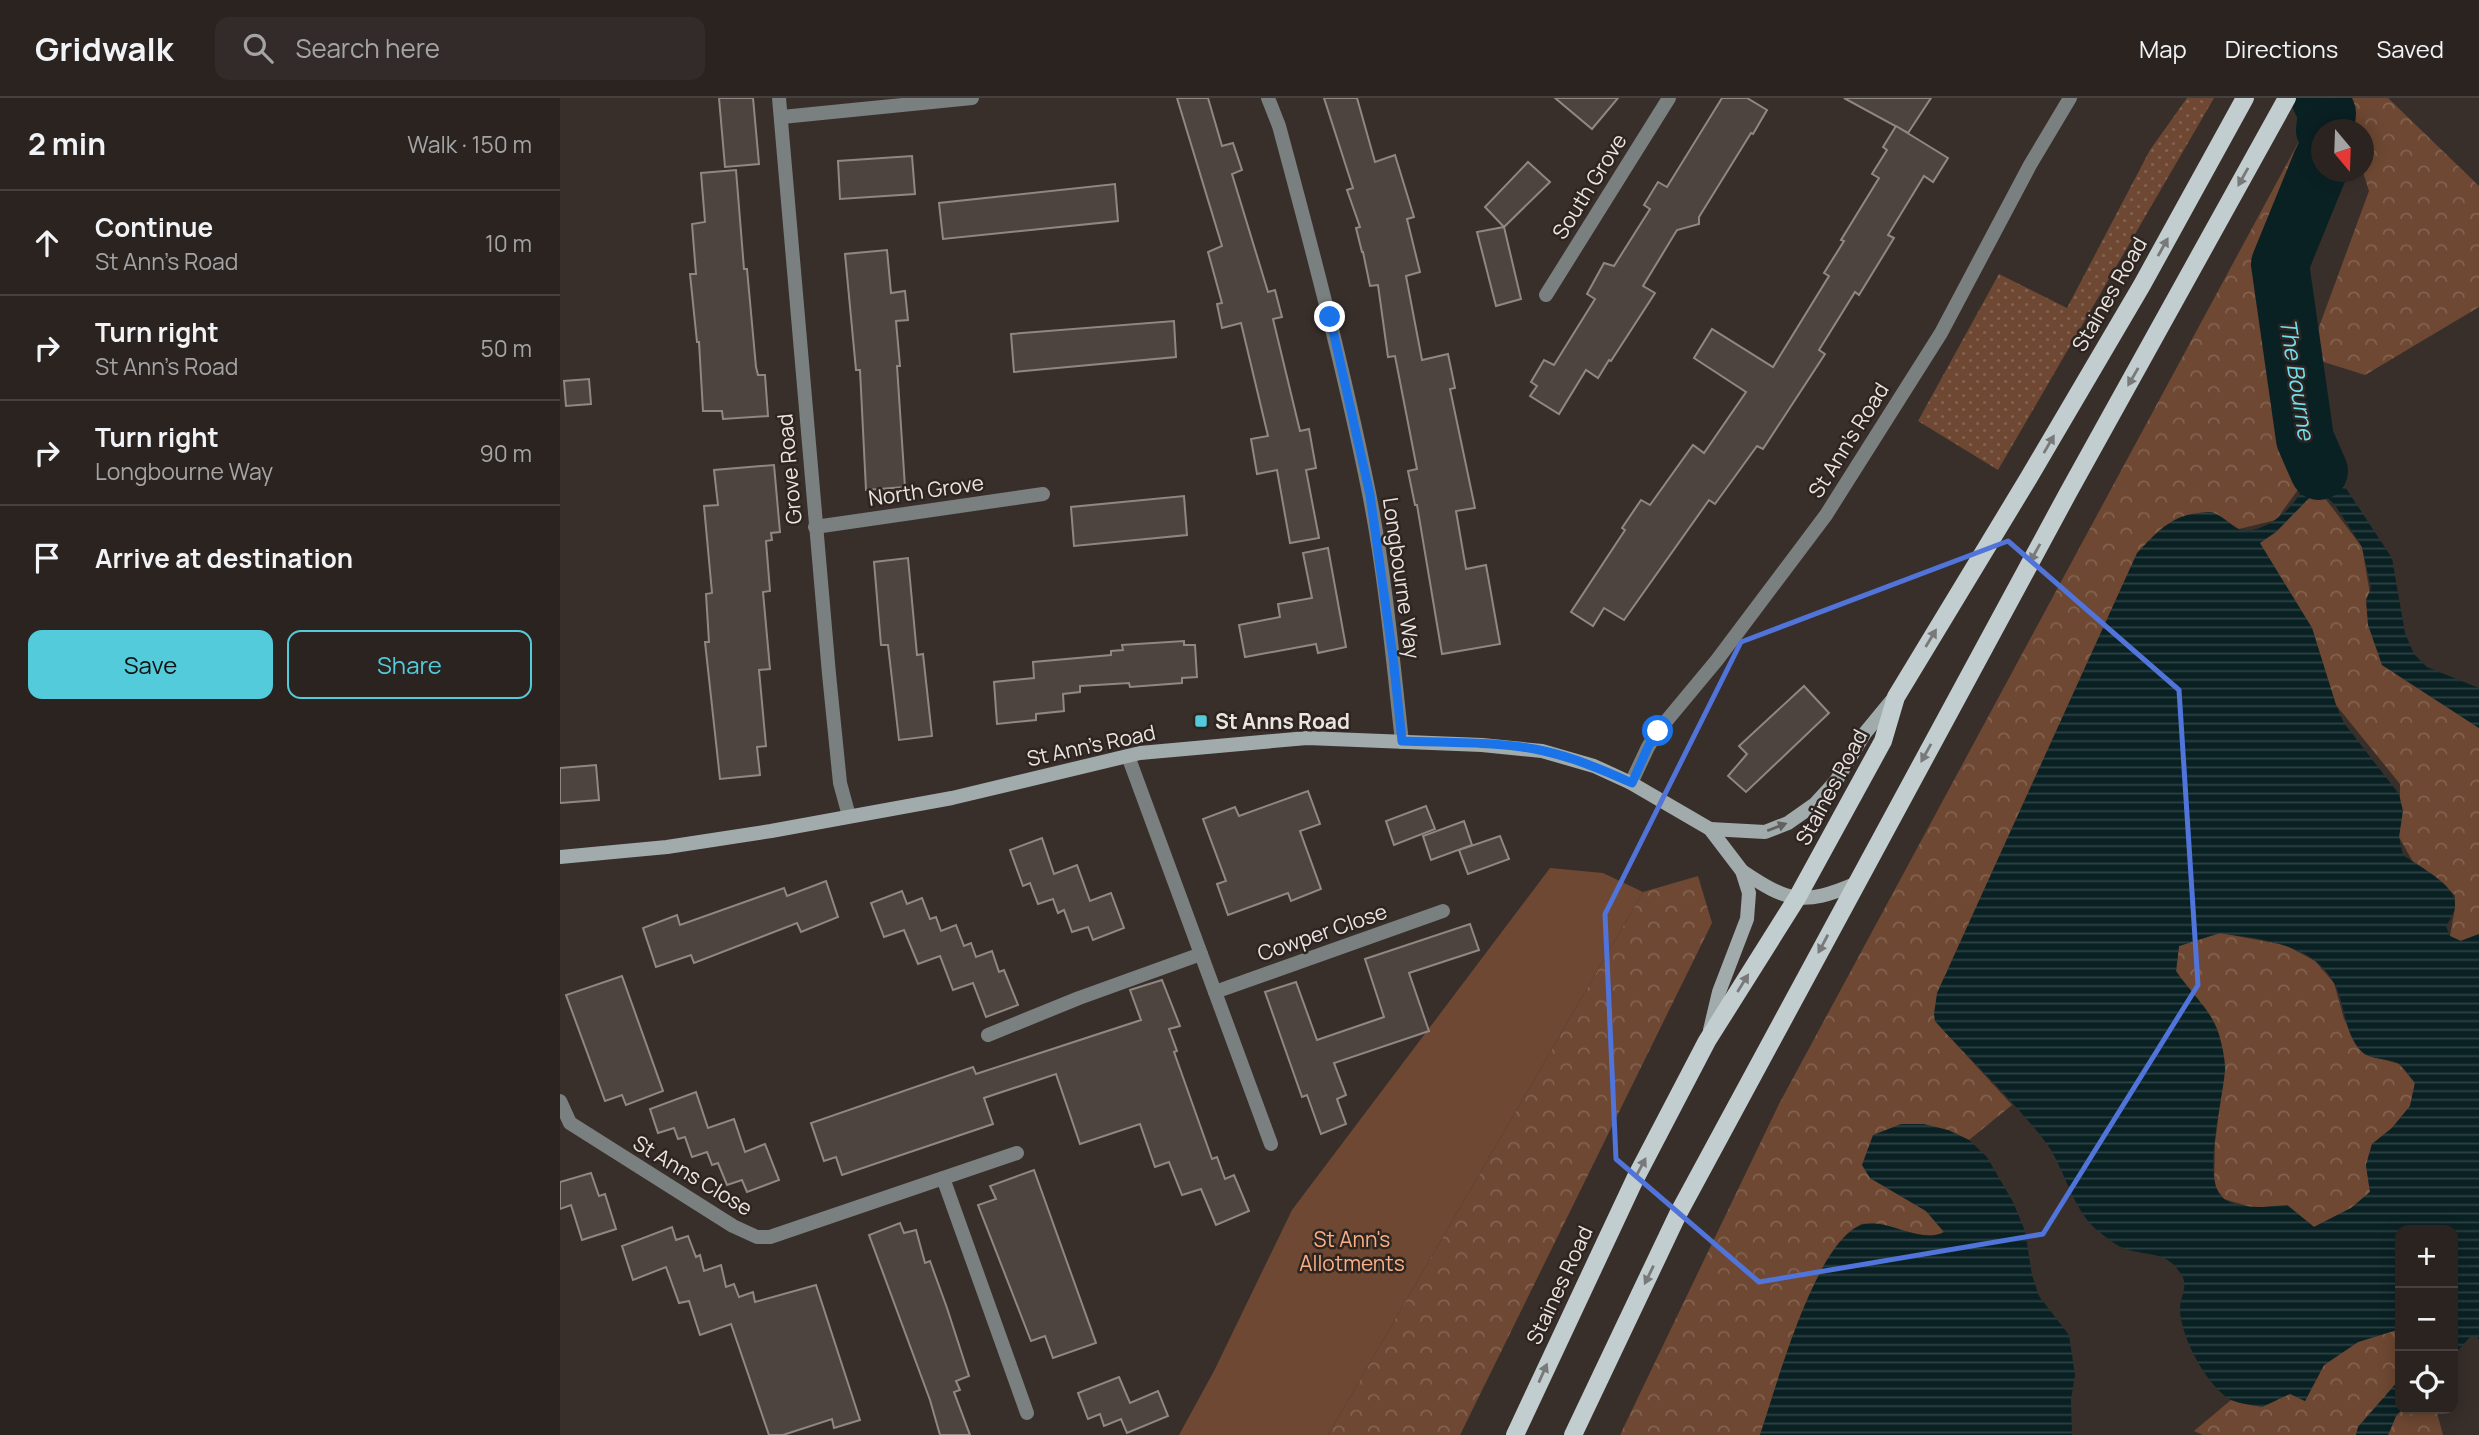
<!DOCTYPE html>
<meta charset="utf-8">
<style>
body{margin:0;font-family:Manrope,sans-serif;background:#322b29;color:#f1f3f6}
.controls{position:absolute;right:21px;bottom:21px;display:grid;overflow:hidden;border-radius:14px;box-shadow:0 4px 18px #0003}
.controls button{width:63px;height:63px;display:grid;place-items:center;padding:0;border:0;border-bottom:2px solid #46403e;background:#2a2320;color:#f1f3f6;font:35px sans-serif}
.compass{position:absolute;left:1751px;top:21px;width:63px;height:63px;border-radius:50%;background:#2a2320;box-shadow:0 4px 18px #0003;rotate:161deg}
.stop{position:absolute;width:21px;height:21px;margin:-16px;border:5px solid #1a73e8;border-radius:50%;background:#fff}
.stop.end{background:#1a73e8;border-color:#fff;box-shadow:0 2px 7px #0008}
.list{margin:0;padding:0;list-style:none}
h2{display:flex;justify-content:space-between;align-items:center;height:91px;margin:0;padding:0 28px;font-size:30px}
h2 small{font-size:23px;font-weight:400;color:#a5a4a5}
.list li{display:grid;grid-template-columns:46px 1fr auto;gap:21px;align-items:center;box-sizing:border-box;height:105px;padding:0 28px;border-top:2px solid #46403e}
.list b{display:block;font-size:26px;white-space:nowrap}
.list p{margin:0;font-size:23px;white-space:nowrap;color:#a5a4a5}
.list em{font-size:23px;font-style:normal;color:#a5a4a5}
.actions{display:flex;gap:14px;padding:21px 28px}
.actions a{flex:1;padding:16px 0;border:2px solid #53cbdb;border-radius:14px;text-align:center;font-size:24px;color:#53cbdb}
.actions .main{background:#53cbdb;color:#111}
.icon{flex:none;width:38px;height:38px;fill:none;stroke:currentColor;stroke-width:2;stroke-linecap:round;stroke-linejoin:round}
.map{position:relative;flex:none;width:1919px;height:1337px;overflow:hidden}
header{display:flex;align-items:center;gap:42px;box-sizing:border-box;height:98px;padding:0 35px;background:#2a2320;border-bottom:2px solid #46403e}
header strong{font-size:33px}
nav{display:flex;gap:38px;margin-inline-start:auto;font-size:24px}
.search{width:490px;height:63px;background:#322b29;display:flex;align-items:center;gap:18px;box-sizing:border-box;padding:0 24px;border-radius:14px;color:#a5a4a5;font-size:26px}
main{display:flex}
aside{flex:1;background:#2a2320}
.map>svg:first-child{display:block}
.grass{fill:url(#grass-dots)}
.forest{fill:url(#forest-crowns)}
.garden{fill:#6e4832}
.water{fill:url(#water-rules);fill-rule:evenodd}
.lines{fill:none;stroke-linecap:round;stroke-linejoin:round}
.river{stroke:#0a2124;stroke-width:58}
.building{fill:#4d443f;stroke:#918782;stroke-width:2}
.minor{stroke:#7a7f80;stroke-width:14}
.secondary{stroke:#a2abac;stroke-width:14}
.primary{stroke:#c2cdcf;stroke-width:18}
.oneway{fill:#787978}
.oneway2{fill:#626160}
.route{stroke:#1a73e8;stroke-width:9}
.marked{fill:none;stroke:#5074da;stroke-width:5;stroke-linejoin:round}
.poi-dot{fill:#53cbdb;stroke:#2e2521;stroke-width:2.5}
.labels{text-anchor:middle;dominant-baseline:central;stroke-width:5;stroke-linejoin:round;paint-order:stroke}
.street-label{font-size:21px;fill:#eae5e2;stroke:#2e2521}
.poi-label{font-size:21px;font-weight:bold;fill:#eae5e2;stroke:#2e2521;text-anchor:start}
.park-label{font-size:21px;fill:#f9af87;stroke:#2e2521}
.water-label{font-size:23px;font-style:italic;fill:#70deed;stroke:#2e2521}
</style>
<header>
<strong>Gridwalk</strong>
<div class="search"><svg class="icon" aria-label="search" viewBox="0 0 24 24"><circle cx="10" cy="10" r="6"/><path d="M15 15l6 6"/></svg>Search here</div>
<nav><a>Map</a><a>Directions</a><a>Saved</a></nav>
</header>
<main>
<aside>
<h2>2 min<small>Walk · 150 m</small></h2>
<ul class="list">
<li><svg class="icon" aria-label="ahead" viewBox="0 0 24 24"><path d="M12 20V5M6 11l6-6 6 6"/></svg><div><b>Continue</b><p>St Ann's Road</p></div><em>10 m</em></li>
<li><svg class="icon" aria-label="right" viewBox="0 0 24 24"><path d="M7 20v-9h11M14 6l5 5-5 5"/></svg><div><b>Turn right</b><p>St Ann's Road</p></div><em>50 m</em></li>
<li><svg class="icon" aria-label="right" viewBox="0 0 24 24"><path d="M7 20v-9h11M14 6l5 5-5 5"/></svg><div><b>Turn right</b><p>Longbourne Way</p></div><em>90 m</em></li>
<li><svg class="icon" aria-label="arrive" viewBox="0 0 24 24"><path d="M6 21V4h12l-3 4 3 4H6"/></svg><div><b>Arrive at destination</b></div></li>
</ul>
<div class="actions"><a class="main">Save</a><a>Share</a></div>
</aside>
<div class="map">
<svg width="1919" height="1337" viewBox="0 0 1919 1337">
<defs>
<pattern id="grass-dots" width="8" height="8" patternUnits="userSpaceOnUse" patternTransform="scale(1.75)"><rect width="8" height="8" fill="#6e4832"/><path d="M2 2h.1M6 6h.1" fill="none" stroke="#83624f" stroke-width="1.8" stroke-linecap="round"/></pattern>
<pattern id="forest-crowns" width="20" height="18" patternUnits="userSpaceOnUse" patternTransform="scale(1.75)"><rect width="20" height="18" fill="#6e4832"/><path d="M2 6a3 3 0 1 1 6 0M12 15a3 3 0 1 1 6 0" fill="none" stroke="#83624f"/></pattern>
<pattern id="water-rules" width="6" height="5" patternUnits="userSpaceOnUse" patternTransform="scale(1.75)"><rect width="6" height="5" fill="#0a2124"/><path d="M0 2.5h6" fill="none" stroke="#2e4144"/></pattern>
</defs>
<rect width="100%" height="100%" fill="#382f2b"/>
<path class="grass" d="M 1627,0 L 1654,0 L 1438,372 L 1358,323 L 1439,176 L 1507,210 L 1590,52 Z"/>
<g class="forest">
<path d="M 1781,0 L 1828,0 L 1919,88 L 1919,209 L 1805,277 L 1748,259 L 1809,93 L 1803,74 L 1804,32 L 1790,31 Z"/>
<path d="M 1738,45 L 1731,79 L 1697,182 L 1727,300 L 1721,324 L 1724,348 L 1743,373 L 1745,382 L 1716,422 L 1679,431 L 1652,414 L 1375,923 L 1452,1007 L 1409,1042 L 1388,1032 L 1310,1080 L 1366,1113 L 1384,1134 C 1364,1145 1326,1123 1301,1126 L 1232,1240 L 1200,1337 L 1060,1337 L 1219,1006 Z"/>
<path d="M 1758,391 L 1802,449 L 1822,567 L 1919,630 L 1919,836 L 1900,843 L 1890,838 L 1895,810 L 1895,797 L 1853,764 L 1839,739 L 1840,686 L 1776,607 L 1752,530 L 1699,445 Z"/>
<path d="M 1138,778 L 1152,825 L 900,1337 L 768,1337 L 1083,794 Z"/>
<path d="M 1660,835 L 1725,847 L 1755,863 L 1774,885 L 1784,921 L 1804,956 L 1839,966 L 1855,985 L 1850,1008 L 1832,1030 L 1812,1046 L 1806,1067 L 1810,1094 L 1791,1110 L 1754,1129 L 1727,1107 L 1694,1110 L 1664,1101 L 1654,1087 L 1655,1045 L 1665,969 L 1628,891 L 1616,873 L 1619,848 Z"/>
<path d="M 1840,1231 L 1840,1281 L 1798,1329 L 1796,1337 L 1643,1337 L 1634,1333 L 1671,1302 L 1702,1309 L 1730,1295 L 1745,1303 L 1764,1267 L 1798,1244 Z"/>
<path d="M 1843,1311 L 1876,1311 L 1883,1337 L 1828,1337 L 1836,1318 Z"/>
</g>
<path class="garden" d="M 990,770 L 1043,775 L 1083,794 L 768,1337 L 619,1337 L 654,1273 L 732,1112 Z"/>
<g class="water">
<path d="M 1749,293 L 1748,308 L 1752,314 L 1766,360 L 1832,460 L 1845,535 L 1854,556 L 1867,569 L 1919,590 L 1919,630 L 1822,567 L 1808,527 L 1806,502 L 1811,490 L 1802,449 L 1775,407 L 1758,391 L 1716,434 L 1700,445 L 1752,530 L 1776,607 L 1784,625 L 1839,696 L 1843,713 L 1839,739 L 1843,757 C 1858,768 1897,787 1895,807 C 1895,814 1890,822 1886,828 L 1890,838 L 1901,843 L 1919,836 L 1919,1242 L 1917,1239 L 1910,1239 L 1893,1258 L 1893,1132 L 1840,1132 L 1840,1231 L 1798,1244 L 1764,1267 L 1745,1303 L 1730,1296 L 1702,1309 C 1693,1307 1680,1306 1671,1302 C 1647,1289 1620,1238 1620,1211 C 1620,1198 1629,1188 1621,1176 C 1607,1153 1587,1158 1565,1151 C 1556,1148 1546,1139 1538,1133 C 1511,1111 1505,1069 1484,1042 C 1452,1001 1410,962 1375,923 L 1374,916 L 1377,895 L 1577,455 C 1595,436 1610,418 1638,415 C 1643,415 1649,413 1654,415 C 1662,418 1669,425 1676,430 C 1700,442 1741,406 1744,384 C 1746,369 1729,360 1724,347 C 1719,333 1719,313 1727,300 ZM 1660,835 C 1699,841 1753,845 1774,885 C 1786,907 1783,935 1802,954 C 1811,962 1827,960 1838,965 C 1844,969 1850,979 1855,985 L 1850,1008 L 1832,1030 L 1812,1046 L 1806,1067 L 1810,1094 L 1791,1110 L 1754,1129 L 1727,1107 C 1710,1109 1679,1112 1664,1101 C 1640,1084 1664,998 1665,971 C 1665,962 1663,952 1661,944 C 1655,914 1632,897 1616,873 L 1619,848 Z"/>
<path d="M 1341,1026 L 1364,1026 L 1388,1032 L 1409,1042 L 1427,1059 L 1453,1104 L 1465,1133 L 1472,1177 L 1479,1198 L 1509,1237 L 1515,1277 L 1511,1301 L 1512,1337 L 1200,1337 C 1215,1293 1257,1135 1305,1126 C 1330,1121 1361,1147 1384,1134 L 1366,1113 L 1310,1080 L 1302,1067 L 1313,1037 Z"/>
<path d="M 1840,1281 L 1840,1311 L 1842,1311 L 1836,1318 L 1828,1337 L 1796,1337 L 1798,1329 Z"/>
</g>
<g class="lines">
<g class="river">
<path d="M 1760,0 L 1767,15 L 1765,32"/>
<path d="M 1759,373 L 1745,341 L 1720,166 L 1762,63"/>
</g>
</g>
<g class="building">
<path d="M 159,0 L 193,0 L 199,66 L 165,69 Z"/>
<path d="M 617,0 L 648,0 L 662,48 L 673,45 L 682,72 L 672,76 L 708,194 L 715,192 L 722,219 L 713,221 L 740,333 L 749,331 L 756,370 L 746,372 L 759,440 L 730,445 L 717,372 L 697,376 L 691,341 L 708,338 L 681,225 L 662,230 L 657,206 L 662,205 L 648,154 L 662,148 Z"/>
<path d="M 764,0 L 797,0 L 815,64 L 835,57 L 854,119 L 847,121 L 860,174 L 846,178 L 862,262 L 888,256 L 895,290 L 890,291 L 915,410 L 896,413 L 906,471 L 926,467 L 940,546 L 882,556 L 857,407 L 855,407 L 848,373 L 857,371 L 835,258 L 828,259 L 818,187 L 810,188 L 803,154 L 802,154 L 796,130 L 800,129 L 787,92 L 793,90 Z"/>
<path d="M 995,0 L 1058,0 L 1032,31 Z"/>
<path d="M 1162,0 L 1187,0 L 1207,12 L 1193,36 L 1191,35 L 1139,119 L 1139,126 L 1117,132 L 1083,188 L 1095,195 L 1051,263 L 1049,262 L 1038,280 L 1026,272 L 999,316 L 970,298 L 977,288 L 971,284 L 984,262 L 994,267 L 1035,201 L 1027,196 L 1044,165 L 1054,168 L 1090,111 L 1084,107 L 1098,84 L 1107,89 Z"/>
<path d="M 1284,0 L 1371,0 L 1348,35 Z"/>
<path d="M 1336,28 L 1388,60 L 1373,84 L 1364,78 L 1328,137 L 1334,140 L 1299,197 L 1295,194 L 1259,252 L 1265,256 L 1203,351 L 1197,348 L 1155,406 L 1149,402 L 1064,522 L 1044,510 L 1033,528 L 1011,514 L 1065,432 L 1062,430 L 1081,402 L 1090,407 L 1133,347 L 1144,355 L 1186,294 L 1134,260 L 1152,231 L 1213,269 L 1269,178 L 1264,175 L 1284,143 L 1281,142 L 1319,80 L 1312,76 L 1327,52 L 1323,49 Z"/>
<path d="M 352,58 L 355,96 L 280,101 L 278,63 Z"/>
<path d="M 968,64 L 990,84 L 944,129 L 925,109 Z"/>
<path d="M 176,72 L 184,171 L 187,171 L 196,269 L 198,277 L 205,277 L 208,318 L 163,321 L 162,313 L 143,313 L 139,244 L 137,244 L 130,176 L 136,176 L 132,126 L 145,124 L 141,75 Z"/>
<path d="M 555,86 L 558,123 L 383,141 L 379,105 Z"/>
<path d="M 944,129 L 961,201 L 936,208 L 917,134 Z"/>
<path d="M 327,152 L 331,195 L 345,193 L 348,222 L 336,223 L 340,268 L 337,268 L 345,389 L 306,392 L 300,272 L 296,272 L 285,156 Z"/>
<path d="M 614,223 L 616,259 L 454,274 L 451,236 Z"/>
<path d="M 29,281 L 31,306 L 6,308 L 4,283 Z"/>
<path d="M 214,367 L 220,434 L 211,435 L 212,442 L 206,443 L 210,493 L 203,494 L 210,571 L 199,572 L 206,648 L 197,649 L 200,677 L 160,681 L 145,544 L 149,544 L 146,496 L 152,495 L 144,408 L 158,407 L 154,372 Z"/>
<path d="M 624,398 L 627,437 L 514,448 L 511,409 Z"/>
<path d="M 768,450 L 786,549 L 758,555 L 756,546 L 685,559 L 679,527 L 720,519 L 718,506 L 752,500 L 743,455 Z"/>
<path d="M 348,460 L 357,557 L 363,556 L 372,638 L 339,642 L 328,547 L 321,547 L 314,464 Z"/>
<path d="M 624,543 L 624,547 L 635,547 L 637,579 L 622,580 L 622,585 L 570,589 L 569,585 L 520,588 L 520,594 L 503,596 L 504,613 L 476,616 L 476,622 L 437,626 L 434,584 L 474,580 L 473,564 L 551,557 L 551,553 L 563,552 L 562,547 Z"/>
<path d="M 1244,588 L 1269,615 L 1186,694 L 1168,678 L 1187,656 L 1179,648 Z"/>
<path d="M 36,667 L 39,702 L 0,705 L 0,670 Z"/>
<path d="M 748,693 L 760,726 L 740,733 L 761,791 L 731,803 L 728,795 L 668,817 L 657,786 L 666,783 L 643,721 L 675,709 L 679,718 Z"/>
<path d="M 866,708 L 875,731 L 834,747 L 826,723 Z"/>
<path d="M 904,723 L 912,747 L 871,762 L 863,738 Z"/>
<path d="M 940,738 L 949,761 L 908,776 L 899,752 Z"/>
<path d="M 482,740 L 494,776 L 517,767 L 530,803 L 551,795 L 564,830 L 533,842 L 528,829 L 512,834 L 504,812 L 498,815 L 493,801 L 478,806 L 470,785 L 463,788 L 450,752 Z"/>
<path d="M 266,783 L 278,819 L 241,834 L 237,825 L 134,865 L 131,857 L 96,869 L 83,830 L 117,817 L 120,827 L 224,790 L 227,798 Z"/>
<path d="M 342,793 L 347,806 L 362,800 L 370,821 L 376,819 L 381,833 L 396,827 L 404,848 L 411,845 L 416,859 L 432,853 L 439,874 L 444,872 L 458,907 L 426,919 L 413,885 L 393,892 L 380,858 L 358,866 L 344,832 L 324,839 L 311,805 Z"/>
<path d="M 910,826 L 919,852 L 849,875 L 869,933 L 774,965 L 786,997 L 777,1001 L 786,1026 L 761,1036 L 747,997 L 742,999 L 705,894 L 736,884 L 757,942 L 824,919 L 805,861 Z"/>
<path d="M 62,878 L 103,993 L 66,1007 L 62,997 L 45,1003 L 6,897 Z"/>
<path d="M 602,882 L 620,928 L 609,931 L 617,953 L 614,954 L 652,1061 L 657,1059 L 665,1081 L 674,1077 L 689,1113 L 656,1127 L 641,1091 L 622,1097 L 609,1064 L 595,1069 L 580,1026 L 520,1046 L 496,976 L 424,1000 L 433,1026 L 282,1077 L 276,1059 L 264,1063 L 251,1025 L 413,969 L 416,976 L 581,922 L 570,892 Z"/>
<path d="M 136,994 L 148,1030 L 174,1021 L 185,1054 L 205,1046 L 219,1082 L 187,1094 L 182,1082 L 167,1087 L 158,1065 L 152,1067 L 147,1054 L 132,1059 L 125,1039 L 118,1041 L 114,1030 L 98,1035 L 90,1011 Z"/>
<path d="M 474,1072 L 536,1245 L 493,1260 L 485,1238 L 471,1243 L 418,1107 L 436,1101 L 430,1088 Z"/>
<path d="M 31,1075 L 39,1098 L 45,1096 L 56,1131 L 22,1142 L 11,1107 L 0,1111 L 0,1084 Z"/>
<path d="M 340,1125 L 344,1135 L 356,1132 L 365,1165 L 370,1163 L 387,1210 L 409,1278 L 396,1283 L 400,1292 L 394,1294 L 410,1337 L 380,1337 L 370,1302 L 309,1137 Z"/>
<path d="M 112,1129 L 116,1142 L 128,1138 L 136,1159 L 140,1157 L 144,1173 L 161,1167 L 166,1189 L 174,1186 L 179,1199 L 193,1194 L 195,1204 L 256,1187 L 300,1322 L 274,1330 L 272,1321 L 223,1337 L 209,1337 L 171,1226 L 140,1237 L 129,1203 L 119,1205 L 106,1169 L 73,1182 L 62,1148 Z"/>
<path d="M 559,1279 L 570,1305 L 598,1293 L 608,1318 L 567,1335 L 561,1321 L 544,1328 L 540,1316 L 528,1321 L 518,1295 Z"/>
</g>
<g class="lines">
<g class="minor">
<path d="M 219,0 L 269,576 L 280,685 L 289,718"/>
<path d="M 708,0 L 719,28 C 752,150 784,272 809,395 C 825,476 833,562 842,644"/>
<path d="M 222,19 L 412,0"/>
<path d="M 986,197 L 1109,0"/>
<path d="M 255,429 L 483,396"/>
<path d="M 568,658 L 711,1046"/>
<path d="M 1071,685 L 1088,649 L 1098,633 L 1157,562 L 1266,417 L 1381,235 L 1470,67 L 1510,0"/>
<path d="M 655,894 L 883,813"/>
<path d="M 428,937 L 519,900 L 641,856"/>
<path d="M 0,1003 L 10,1025 L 173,1128 L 197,1139 L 210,1139 L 457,1055"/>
<path d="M 383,1080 L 467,1315"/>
</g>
<g class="secondary">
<path d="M 1150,731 L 1205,734 L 1228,725 L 1255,706 L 1276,683 L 1305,635 L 1333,601"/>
<path d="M 0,759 L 107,749 L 211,733 L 392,700 L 580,655 L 747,640 L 922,647 L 982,653 L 1034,668 L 1071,685 L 1150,731 L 1182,773 L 1189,795 L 1187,821 L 1159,894 L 1150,932"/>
<path d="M 1182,773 C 1228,804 1243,808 1295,786"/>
</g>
<g class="primary">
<path d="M 955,1337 L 1075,1081 L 1147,943 L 1237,800 L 1323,643 L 1336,599 L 1468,381 L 1582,187 L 1685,0"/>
<path d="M 1013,1337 L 1118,1116 L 1508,395 L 1727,0"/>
</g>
</g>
<defs><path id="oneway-solid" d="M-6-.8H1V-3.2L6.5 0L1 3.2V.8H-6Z" transform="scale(1.75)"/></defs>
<g class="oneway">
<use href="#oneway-solid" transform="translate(1683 79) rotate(119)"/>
<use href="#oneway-solid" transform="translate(1603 149) rotate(-61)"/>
<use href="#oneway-solid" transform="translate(1573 279) rotate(120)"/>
<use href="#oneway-solid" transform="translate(1489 346) rotate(-60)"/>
<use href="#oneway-solid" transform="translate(1475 455) rotate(119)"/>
<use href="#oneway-solid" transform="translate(1371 540) rotate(-59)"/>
<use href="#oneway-solid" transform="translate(1366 655) rotate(119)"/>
<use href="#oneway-solid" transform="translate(1263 846) rotate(118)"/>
<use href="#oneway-solid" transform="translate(1183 885) rotate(-58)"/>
<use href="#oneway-solid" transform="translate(1081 1069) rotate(-62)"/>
<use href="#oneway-solid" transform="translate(1089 1177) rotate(116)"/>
<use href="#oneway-solid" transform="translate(983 1275) rotate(-66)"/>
</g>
<use class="oneway2" href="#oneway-solid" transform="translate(1217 729) rotate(-21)"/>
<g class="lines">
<path class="route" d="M 770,219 L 810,397 L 833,559 L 842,643 C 887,645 940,643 984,653 C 1015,660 1043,672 1072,685 L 1088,649 L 1098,633"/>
</g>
<path class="marked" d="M 1448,443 L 1619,592 L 1638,887 L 1483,1136 L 1199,1184 L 1056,1061 L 1045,816 L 1181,544 Z"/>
<rect class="poi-dot" x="634" y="616" width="14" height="14" rx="3.5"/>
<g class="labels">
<g class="street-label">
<text transform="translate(1029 88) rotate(-58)">South Grove</text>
<text transform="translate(1549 196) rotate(-60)">Staines Road</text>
<text transform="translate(1288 342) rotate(-58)">St Ann's Road</text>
<text transform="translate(229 371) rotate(-95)">Grove Road</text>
<text transform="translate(366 392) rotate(-8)">North Grove</text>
<text transform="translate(842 480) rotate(82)">Longbourne Way</text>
<text transform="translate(531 647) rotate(-12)">St Ann's Road</text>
<text transform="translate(1271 689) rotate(-62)">Staines Road</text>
<text transform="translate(762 834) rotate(-19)">Cowper Close</text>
<text transform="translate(133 1077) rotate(31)">St Anns Close</text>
<text transform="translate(999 1187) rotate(-65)">Staines Road</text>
</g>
<g class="poi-label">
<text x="655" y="623">St Anns Road</text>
</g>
<g class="park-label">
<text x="792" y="1141">St Ann's<tspan x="792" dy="24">Allotments</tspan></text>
</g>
<g class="water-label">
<text transform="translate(1738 281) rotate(81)">The Bourne</text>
</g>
</g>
</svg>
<div class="controls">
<button>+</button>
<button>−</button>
<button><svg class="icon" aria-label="locate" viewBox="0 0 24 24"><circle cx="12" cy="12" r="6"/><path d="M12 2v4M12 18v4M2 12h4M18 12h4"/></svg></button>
</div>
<svg class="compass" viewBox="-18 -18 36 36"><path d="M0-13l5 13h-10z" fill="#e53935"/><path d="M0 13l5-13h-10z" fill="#a5a4a5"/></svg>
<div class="stop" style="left:1098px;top:633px"></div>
<div class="stop end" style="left:770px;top:219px"></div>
</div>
</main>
